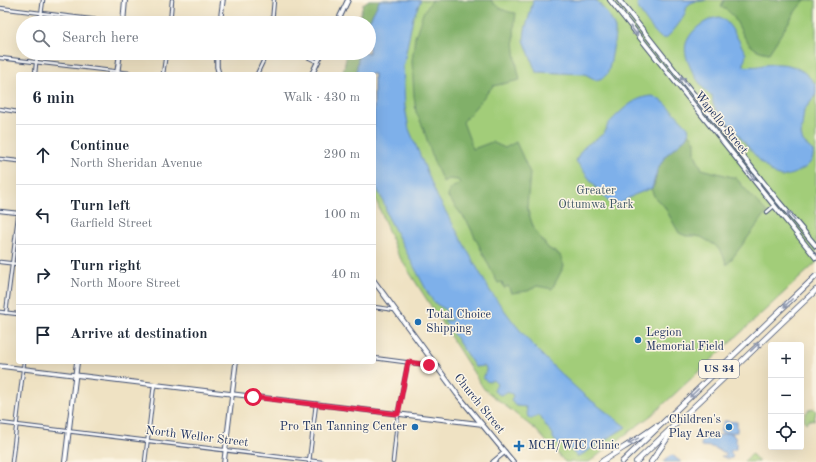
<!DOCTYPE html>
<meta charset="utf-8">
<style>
body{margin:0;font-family:"Old Standard TT",serif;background:#f2f2f3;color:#1f2937}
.controls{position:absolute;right:12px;bottom:12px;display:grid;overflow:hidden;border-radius:4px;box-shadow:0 4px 16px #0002}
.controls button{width:36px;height:36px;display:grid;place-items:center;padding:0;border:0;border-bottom:1px solid #e0e1e3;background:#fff;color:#1f2937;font:20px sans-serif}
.stop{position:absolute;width:12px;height:12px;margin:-9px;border:3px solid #e11d48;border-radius:50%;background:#fff}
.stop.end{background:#e11d48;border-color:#fff;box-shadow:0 1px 4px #0008}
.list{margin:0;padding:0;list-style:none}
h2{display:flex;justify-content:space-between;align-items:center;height:52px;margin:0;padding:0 16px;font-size:17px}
h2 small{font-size:13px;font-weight:400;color:#747a83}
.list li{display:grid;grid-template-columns:26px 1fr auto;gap:12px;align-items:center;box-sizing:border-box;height:60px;padding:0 16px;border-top:1px solid #e0e1e3}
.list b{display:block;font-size:15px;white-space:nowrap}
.list p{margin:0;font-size:13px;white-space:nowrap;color:#747a83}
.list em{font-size:13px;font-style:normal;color:#747a83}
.icon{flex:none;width:22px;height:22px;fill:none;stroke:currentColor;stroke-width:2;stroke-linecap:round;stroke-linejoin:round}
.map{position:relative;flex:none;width:816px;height:462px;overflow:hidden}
.search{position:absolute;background:#fff;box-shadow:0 4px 16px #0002;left:16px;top:16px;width:360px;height:44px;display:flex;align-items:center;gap:10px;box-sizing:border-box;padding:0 14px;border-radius:22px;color:#747a83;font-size:15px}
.panel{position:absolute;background:#fff;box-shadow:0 4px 16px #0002;left:16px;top:72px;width:360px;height:292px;border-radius:4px}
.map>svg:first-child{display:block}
.green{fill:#a2cd79;stroke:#5e7e6c}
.forest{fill:#81b069;stroke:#4e7064}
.water{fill:#7eb0ea;stroke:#4c70a4}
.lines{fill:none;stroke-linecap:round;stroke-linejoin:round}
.minor-casing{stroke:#3b4a6d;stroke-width:4.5}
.tertiary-casing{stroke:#3b4a6d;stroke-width:5.5}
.secondary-casing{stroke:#3b4a6d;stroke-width:6}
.trunk-casing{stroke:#3b4a6d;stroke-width:6}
.minor{stroke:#fff;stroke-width:2.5}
.tertiary{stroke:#fff;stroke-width:3.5}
.secondary{stroke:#fff;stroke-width:4}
.trunk{stroke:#fff;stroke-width:4.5}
.oneway{stroke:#8d97ae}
.route{stroke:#e11d48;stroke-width:5}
.poi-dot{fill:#1f6fb2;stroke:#fcf5e5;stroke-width:1.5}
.labels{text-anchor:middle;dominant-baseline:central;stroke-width:3;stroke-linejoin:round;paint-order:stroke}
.shield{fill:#fcf5e5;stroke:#5e6a86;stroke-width:1}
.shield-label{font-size:11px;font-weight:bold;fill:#1b2f5e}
.street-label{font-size:12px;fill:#1b2f5e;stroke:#fcf5e5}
.park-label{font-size:12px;fill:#3d5665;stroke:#fcf5e5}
.poi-label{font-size:12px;fill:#1b2f5e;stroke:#fcf5e5;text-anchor:start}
</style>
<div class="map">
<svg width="816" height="462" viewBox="0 0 816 462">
<rect width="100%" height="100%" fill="#fcf5e5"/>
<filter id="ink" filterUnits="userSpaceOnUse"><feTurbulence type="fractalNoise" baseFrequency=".025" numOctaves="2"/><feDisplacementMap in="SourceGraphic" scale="8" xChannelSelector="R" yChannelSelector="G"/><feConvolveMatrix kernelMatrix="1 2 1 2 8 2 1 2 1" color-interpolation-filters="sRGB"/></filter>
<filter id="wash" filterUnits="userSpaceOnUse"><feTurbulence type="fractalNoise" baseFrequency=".012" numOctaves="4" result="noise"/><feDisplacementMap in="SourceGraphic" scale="16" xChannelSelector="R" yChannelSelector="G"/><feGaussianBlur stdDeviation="0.9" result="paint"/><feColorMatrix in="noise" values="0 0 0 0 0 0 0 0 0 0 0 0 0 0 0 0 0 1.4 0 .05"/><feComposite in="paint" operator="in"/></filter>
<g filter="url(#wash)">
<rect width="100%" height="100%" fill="#efe2c3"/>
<g class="green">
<path d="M 379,0 L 816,0 L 816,263 L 653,414 L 589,462 L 565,462 L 536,430 L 484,389 L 397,253 L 374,195 L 374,74 L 353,74 L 358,53 L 369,53 L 369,26 Z"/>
<path d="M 813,408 L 816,411 L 814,421 L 810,420 L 806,423 C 801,416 807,410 813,408 Z"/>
<path d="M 752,454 L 759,462 L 745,462 L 744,461 Z"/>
</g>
<g class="forest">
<path d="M 369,0 L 380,0 L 368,23 L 358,23 L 363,4 Z"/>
<path d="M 432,0 L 492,0 L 491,1 C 499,8 505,12 516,13 C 512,36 515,59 520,80 L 493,86 L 463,122 L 473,149 L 492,142 L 505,148 L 516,142 L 530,173 L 527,208 L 534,229 L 548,248 L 560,255 L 564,266 L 552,289 L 537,286 L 528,291 L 511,293 L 508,286 L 504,288 L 502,282 L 498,283 L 495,278 L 468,223 L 448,197 L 449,190 L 460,183 L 458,180 L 449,179 L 443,182 L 434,162 L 423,127 L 416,112 L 414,96 L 412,61 L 415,37 L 423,13 Z"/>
<path d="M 724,0 L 805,0 L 797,9 L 769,53 C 763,52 758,51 754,48 C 739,38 739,13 721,7 Z"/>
<path d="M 347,53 L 359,53 L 356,74 L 344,74 L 343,73 Z"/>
<path d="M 689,133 L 695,141 L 695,154 L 702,169 L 736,178 L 753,198 L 767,212 L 727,265 L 722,253 L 715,245 L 701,237 L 695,236 L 686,236 L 679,233 L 664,206 L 655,198 L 651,189 L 654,186 L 657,171 L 665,156 L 686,138 Z"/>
</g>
<g class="water">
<path d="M 380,0 L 421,0 L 413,18 L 403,67 L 405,107 L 409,129 L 437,196 L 490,291 L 514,323 L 535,348 L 560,373 L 584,395 L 626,427 L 578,457 L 563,443 L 559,446 L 553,438 L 553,434 L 546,426 L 540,416 L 537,416 L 531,419 L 528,417 L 526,407 L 517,406 L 511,401 L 513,396 L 512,394 L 507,392 L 500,395 L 494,391 L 497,384 L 493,380 L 488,382 L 483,378 L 486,371 L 486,368 L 484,366 L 475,367 L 444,320 L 450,321 L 452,319 L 447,317 C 447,307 441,308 435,303 C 433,301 431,298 429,295 L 387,215 C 385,203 380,194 374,184 L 374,74 L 356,74 L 359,53 L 369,53 L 368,23 Z"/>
<path d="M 533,0 L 596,0 C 603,8 612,18 615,29 C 616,34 610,70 607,74 C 604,78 600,79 596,80 L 585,74 L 536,72 L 524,40 L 525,30 L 529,17 Z"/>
<path d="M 639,0 L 706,0 C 701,2 696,0 691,3 C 685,6 687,11 684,16 C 679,24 673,32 666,38 C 663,38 662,39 660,37 C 654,32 639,12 637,5 Z"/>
<path d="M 719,17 C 729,19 741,45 746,54 L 744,62 L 744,66 L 747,67 C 751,66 754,67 759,66 C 783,61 801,64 816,85 L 816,93 L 814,98 L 804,110 L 801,135 L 803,142 L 813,151 C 816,167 793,175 781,177 C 766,173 741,137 730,125 C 724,119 718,114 714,106 C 712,103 713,99 712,95 L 709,94 C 699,85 682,59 686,44 C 688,37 693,31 699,26 C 705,22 711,18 719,17 Z"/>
<path d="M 653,96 L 665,103 L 688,127 L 689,132 L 686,138 L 665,156 L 657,171 L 652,188 L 634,195 L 618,205 L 612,205 L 600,193 L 576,161 C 584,141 591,145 604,133 C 607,130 606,126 609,123 C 621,111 635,96 653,96 Z"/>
<path d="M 724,421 L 737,422 L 737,432 L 721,433 L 720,431 Z"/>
<path d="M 727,433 L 733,434 L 734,437 L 736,438 L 736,449 L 731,450 L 730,452 L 733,455 L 732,458 L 728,459 L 721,456 L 725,456 L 727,454 L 712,447 L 701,446 L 702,437 L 712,438 Z"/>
<path d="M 672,455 L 681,462 L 664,462 L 668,457 Z"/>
</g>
</g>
<g filter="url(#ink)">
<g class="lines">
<defs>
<g id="minor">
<path d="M 0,8 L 123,23"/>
<path d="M 40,23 L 43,0"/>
<path d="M 170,23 L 172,0"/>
<path d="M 272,23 L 274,0"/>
<path d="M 299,53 L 318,62"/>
<path d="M 0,58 L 138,74"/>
<path d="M 35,74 L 37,53"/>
<path d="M 163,74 L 166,53"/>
<path d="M 257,74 L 267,53"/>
<path d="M 0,109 L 18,112"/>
<path d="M 0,159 L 18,161"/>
<path d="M 0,211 L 18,213"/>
<path d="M 767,212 L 774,206"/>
<path d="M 0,262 L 18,264"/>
<path d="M 374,307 L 395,310"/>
<path d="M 0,312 L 18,314"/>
<path d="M 6,313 L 18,217"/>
<path d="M 374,358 L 435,366"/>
<path d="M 0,423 L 322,462"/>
<path d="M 12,462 L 24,362"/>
<path d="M 145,462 L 154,385"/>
<path d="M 309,462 L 316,404"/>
<path d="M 393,462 L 398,413 L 408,362"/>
</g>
<g id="tertiary">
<path d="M 220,23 L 223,0"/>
<path d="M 217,53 L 217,67 L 219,74"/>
<path d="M 0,366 L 481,424"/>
<path d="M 224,462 L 236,362"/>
<path d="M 493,462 L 505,452"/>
</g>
<g id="secondary">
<path d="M 610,0 L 816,258"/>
<path d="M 619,0 L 779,202 L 816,246"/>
<path d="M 123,23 L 125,0"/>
<path d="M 337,23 L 348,0"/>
<path d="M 117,74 L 120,53"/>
<path d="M 312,74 L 322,53"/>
<path d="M 374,281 L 457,394 L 513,462"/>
<path d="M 65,462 L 77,362"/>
</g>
<g id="trunk">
<path d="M 601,462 C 619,450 639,439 656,426"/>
<path d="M 622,462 L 816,276"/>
<path d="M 636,462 L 816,290"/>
<path d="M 651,462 L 673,430"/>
</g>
</defs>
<use href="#minor" class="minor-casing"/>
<use href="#tertiary" class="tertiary-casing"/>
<use href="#secondary" class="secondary-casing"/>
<use href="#trunk" class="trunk-casing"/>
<use href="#minor" class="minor"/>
<use href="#tertiary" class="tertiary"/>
<use href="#secondary" class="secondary"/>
<use href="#trunk" class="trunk"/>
</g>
<defs><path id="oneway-shaft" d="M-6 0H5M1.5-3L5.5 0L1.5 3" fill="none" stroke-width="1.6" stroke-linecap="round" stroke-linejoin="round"/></defs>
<g class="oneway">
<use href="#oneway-shaft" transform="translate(634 31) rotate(52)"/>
<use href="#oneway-shaft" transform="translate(684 81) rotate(-128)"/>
<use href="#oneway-shaft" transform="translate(751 176) rotate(51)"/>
<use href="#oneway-shaft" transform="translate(791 216) rotate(-130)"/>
<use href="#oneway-shaft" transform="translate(788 303) rotate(135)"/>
<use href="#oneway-shaft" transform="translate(755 347) rotate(-44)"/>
<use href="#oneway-shaft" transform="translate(694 393) rotate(136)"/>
<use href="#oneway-shaft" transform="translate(633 441) rotate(151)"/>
</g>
</g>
<g class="lines" filter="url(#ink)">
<path class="route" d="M 253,397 L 398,414 L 408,362 L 429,365"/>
</g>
<g class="poi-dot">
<circle cx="418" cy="322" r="4"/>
<circle cx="638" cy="340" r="4"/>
<circle cx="415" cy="427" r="4"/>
<circle cx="729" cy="427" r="4"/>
<path d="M517 440h4v4h4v4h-4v4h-4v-4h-4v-4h4z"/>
</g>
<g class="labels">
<rect class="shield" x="699" y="360" width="40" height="18" rx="3"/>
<g class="shield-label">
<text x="719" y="369">US 34</text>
</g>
<g class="street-label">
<text transform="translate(721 123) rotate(51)">Wapello Street</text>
<text transform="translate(479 404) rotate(51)">Church Street</text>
<text transform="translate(197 437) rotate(7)">North Weller Street</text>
</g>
<g class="park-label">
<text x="596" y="191">Greater<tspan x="596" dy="14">Ottumwa Park</tspan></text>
</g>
<g class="poi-label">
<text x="426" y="315">Total Choice<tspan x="426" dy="14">Shipping</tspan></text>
<text x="646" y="333">Legion<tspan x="646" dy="14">Memorial Field</tspan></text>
<text x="721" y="420" text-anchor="end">Children's<tspan x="721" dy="14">Play Area</tspan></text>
<text x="407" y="427" text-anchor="end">Pro Tan Tanning Center</text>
<text x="528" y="446">MCH/WIC Clinic</text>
</g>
</g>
</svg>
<div class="controls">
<button>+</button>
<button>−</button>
<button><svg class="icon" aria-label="locate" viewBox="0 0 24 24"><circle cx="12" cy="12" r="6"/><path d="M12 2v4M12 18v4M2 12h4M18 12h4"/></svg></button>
</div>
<div class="stop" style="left:253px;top:397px"></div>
<div class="stop end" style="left:429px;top:365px"></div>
<div class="search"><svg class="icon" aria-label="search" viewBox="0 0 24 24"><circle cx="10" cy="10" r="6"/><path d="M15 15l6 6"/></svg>Search here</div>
<section class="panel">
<h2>6 min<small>Walk · 430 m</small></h2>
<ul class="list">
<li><svg class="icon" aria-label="ahead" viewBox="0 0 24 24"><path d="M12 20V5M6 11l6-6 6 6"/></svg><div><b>Continue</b><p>North Sheridan Avenue</p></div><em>290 m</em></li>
<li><svg class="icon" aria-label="left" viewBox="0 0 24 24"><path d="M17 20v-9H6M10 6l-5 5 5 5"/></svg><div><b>Turn left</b><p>Garfield Street</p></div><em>100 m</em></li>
<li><svg class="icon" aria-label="right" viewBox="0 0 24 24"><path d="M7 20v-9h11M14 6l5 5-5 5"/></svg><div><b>Turn right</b><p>North Moore Street</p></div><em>40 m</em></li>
<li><svg class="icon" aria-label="arrive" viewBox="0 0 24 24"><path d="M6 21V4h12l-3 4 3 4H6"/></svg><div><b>Arrive at destination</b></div></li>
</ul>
</section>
</div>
